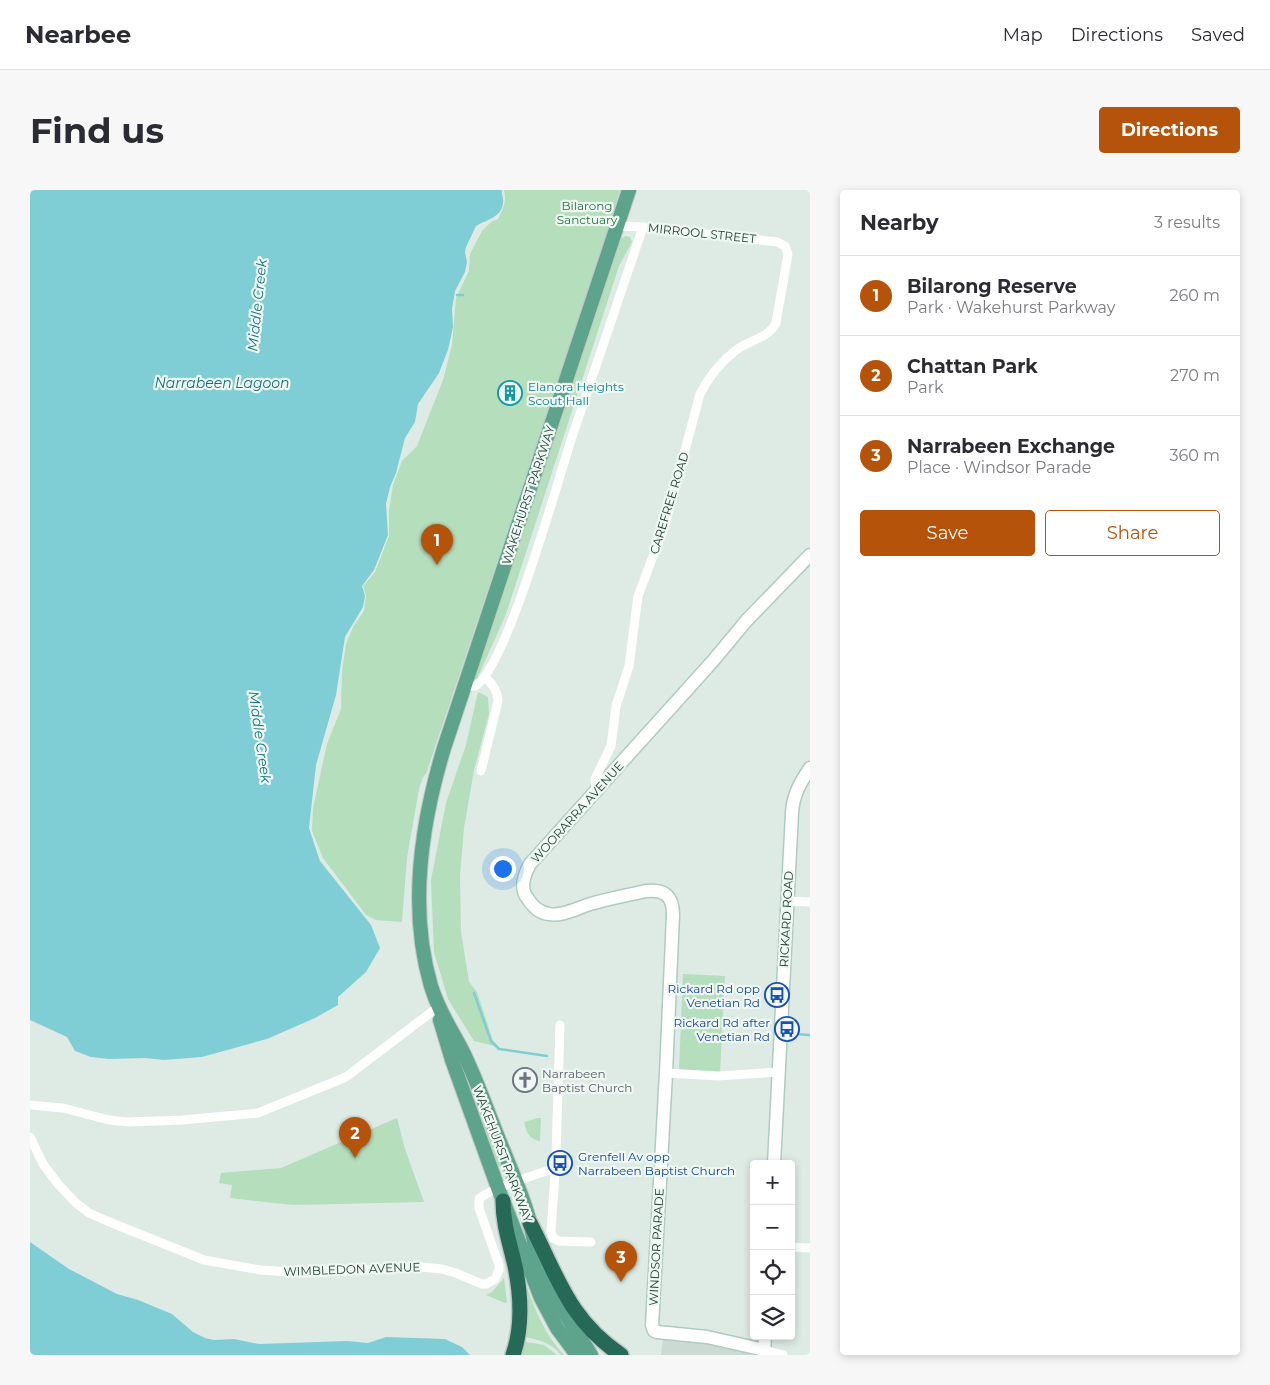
<!DOCTYPE html>
<meta charset="utf-8">
<style>
body{margin:0;font-family:Montserrat,sans-serif;background:#f7f7f7;color:#2b2b33}
.controls{position:absolute;right:15px;bottom:15px;display:grid;overflow:hidden;border-radius:5px;box-shadow:0 2px 8px #0003}
.controls button{width:45px;height:45px;display:grid;place-items:center;padding:0;border:0;border-bottom:1px solid #e1e1e2;background:#fff;color:#2b2b33;font:25px sans-serif}
.you{position:absolute;left:472px;top:678px;width:18px;height:18px;margin:-12px;border:4px solid #fff;border-radius:50%;background:#1a73e8;box-shadow:0 0 0 8px #1a73e833}
.badge{display:grid;place-items:center;width:32px;height:32px;border-radius:50%;background:#b45309;color:#fff;font-size:16px;font-weight:700}
.pin{position:absolute;translate:-50% -41px;filter:drop-shadow(0 1px 2px #0008)}
.pin::after{content:'';position:absolute;top:26px;width:18px;height:15px;background:inherit;clip-path:polygon(0 0,100% 0,50% 100%)}
.list{margin:0;padding:0;list-style:none}
h2{display:flex;justify-content:space-between;align-items:center;height:65px;margin:0;padding:0 20px;font-size:21px}
h2 small{font-size:16px;font-weight:400;color:#7c7c81}
.list li{display:grid;grid-template-columns:32px 1fr auto;gap:15px;align-items:center;box-sizing:border-box;height:80px;padding:0 20px;border-top:1px solid #e1e1e2}
.list b{display:block;font-size:19px;white-space:nowrap}
.list p{margin:0;font-size:16px;white-space:nowrap;color:#7c7c81}
.list em{font-size:16px;font-style:normal;color:#7c7c81}
.actions{display:flex;gap:10px;padding:15px 20px}
.actions a{flex:1;padding:11px 0;border:1px solid #b45309;border-radius:5px;text-align:center;font-size:18px;color:#b45309}
.actions .main{background:#b45309;color:#fff}
.icon{flex:none;width:28px;height:28px;fill:none;stroke:currentColor;stroke-width:2;stroke-linecap:round;stroke-linejoin:round}
.map{position:relative;flex:none;width:780px;height:1165px;overflow:hidden;border-radius:5px}
header{display:flex;align-items:center;gap:30px;box-sizing:border-box;height:70px;padding:0 25px;background:#fff;border-bottom:1px solid #e1e1e2}
header strong{font-size:24px}
nav{display:flex;gap:28px;margin-inline-start:auto;font-size:18px}
.intro{display:flex;align-items:center;justify-content:space-between;box-sizing:border-box;height:120px;padding:0 30px}
h1{margin:0;font-size:35px}
.button{padding:12px 22px;border-radius:5px;background:#b45309;color:#fff;font-size:18px;font-weight:700}
main{display:flex;gap:30px;padding:0 30px}
aside{flex:1;background:#fff;border-radius:5px;box-shadow:0 2px 8px #0003}
.map>svg:first-child{display:block}
.built{fill:#cbdad2}
.green{fill:#b4debc}
.water{fill:#80ced5}
.lines{fill:none;stroke-linecap:round;stroke-linejoin:round}
.stream{stroke:#80ced5;stroke-width:2.5}
.secondary-casing{stroke:#b0cbbf;stroke-width:15}
.primary-casing{stroke:#c0c8c5;stroke-width:16}
.highway-casing{stroke:#c0c8c5;stroke-width:18}
.street{stroke:#fff;stroke-width:9}
.secondary{stroke:#fff;stroke-width:12}
.primary{stroke:#5ea48d;stroke-width:14}
.highway{stroke:#276957;stroke-width:15}
.labels{text-anchor:middle;dominant-baseline:central;stroke-width:4.5;stroke-linejoin:round;paint-order:stroke}
.park-label{font-size:12px;fill:#25753e;stroke:#eef7f2}
.street-label{font-size:12px;fill:#1e3b31;stroke:#eef7f2}
.culture-label{font-size:12px;fill:#0d838f;stroke:#eef7f2;text-anchor:start}
.transit-label{font-size:12px;fill:#164399;stroke:#eef7f2;text-anchor:end}
.worship-label{font-size:12px;fill:#5b616d;stroke:#eef7f2;text-anchor:start}
.water-label{font-size:14px;font-style:italic;fill:#14717b;stroke:#eef7f2}
</style>
<header>
<strong>Nearbee</strong>
<nav><a>Map</a><a>Directions</a><a>Saved</a></nav>
</header>
<div class="intro"><h1>Find us</h1><a class="button">Directions</a></div>
<main>
<div class="map">
<svg width="780" height="1165" viewBox="0 0 780 1165">
<rect width="100%" height="100%" fill="#ddebe4"/>
<path class="built" d="M 633,1149 L 675,1151 L 723,1165 L 631,1165 Z"/>
<g class="green">
<path d="M 474,0 L 590,0 L 577,47 L 396,584 L 393,587 L 389,599 L 377,668 L 372,732 L 346,730 L 336,725 L 293,668 L 282,641 L 283,618 L 297,554 L 311,519 L 312,481 L 316,454 L 323,437 L 334,421 L 336,406 L 333,396 L 345,382 L 359,346 L 359,321 L 363,295 L 372,271 L 387,256 L 413,190 L 422,155 L 426,108 L 439,81 L 440,64 L 452,41 L 461,32 L 468,29 C 473,19 477,11 474,0 Z"/>
<path d="M 595,46 L 600,47 L 602,52 L 589,76 L 476,424 L 447,489 L 444,489 L 591,49 Z"/>
<path d="M 448,502 L 458,507 L 459,524 L 444,580 L 434,638 L 430,685 L 431,742 L 439,792 L 447,802 L 463,851 L 469,857 L 444,851 L 418,809 L 404,762 L 401,690 L 416,613 L 436,555 Z"/>
<path d="M 653,784 L 695,786 L 690,883 L 649,880 Z"/>
<path d="M 430,873 L 466,958 L 472,976 L 465,979 Z"/>
<path d="M 367,928 L 375,959 L 394,1012 L 263,1015 L 200,1008 L 202,995 L 189,993 L 191,983 L 251,978 Z"/>
<path d="M 508,928 L 511,928 L 510,951 C 498,949 497,942 494,932 Z"/>
<path d="M 491,1079 C 501,1110 511,1140 534,1165 L 531,1165 C 521,1152 509,1150 494,1147 Z"/>
<path d="M 474,1088 L 477,1112 L 475,1113 L 456,1105 L 462,1102 Z"/>
<path d="M 491,1151 L 514,1155 L 527,1165 L 487,1165 Z"/>
</g>
<g class="water">
<path d="M 0,0 L 472,0 C 471,4 474,8 473,12 C 473,27 456,30 446,36 L 436,57 L 435,62 L 437,72 L 435,82 L 425,101 L 422,119 L 423,137 L 418,160 L 409,183 L 388,214 L 385,232 L 375,248 L 366,283 L 360,297 L 356,314 L 358,345 L 344,380 L 332,396 L 335,406 L 333,417 L 315,447 L 306,505 L 286,575 L 279,638 L 290,671 L 341,735 L 350,758 L 336,782 L 308,807 L 308,815 L 285,828 L 237,849 L 172,867 L 134,870 L 116,868 L 79,869 L 61,867 L 45,861 L 37,847 L 0,830 Z"/>
<path d="M 0,1052 L 39,1079 L 87,1104 L 108,1110 L 142,1124 L 163,1142 L 175,1148 L 184,1150 L 204,1149 L 229,1154 L 317,1151 L 338,1153 L 356,1147 L 415,1149 L 432,1157 L 440,1165 L 0,1165 Z"/>
</g>
<g class="lines">
<g class="stream">
<path d="M 427,105 L 433,105"/>
<path d="M 444,803 L 461,851 L 469,859 L 517,866"/>
<path d="M 764,844 L 780,845"/>
</g>
<defs>
<g id="secondary">
<path d="M 744,974 L 762,623 C 763,605 770,593 780,578"/>
<path d="M 735,1160 L 677,1147 L 627,1142 L 624,1141 L 622,1135 L 636,883 L 643,725 C 643,706 635,699 616,701 C 599,705 581,708 564,713 C 551,716 533,727 519,724 C 510,723 503,717 498,709 C 489,698 494,685 500,674 L 682,472 L 717,430 L 780,365"/>
<path d="M 734,1165 L 735,1146"/>
</g>
<g id="primary">
<path d="M 410,830 L 422,870 L 468,998 L 511,1108 L 527,1138 L 547,1165"/>
<path d="M 561,1165 C 547,1141 530,1119 518,1094 C 514,1085 509,1075 507,1066 C 504,1055 503,1043 500,1033 C 494,1008 483,985 474,962 C 460,929 448,892 432,860 C 421,839 408,820 401,796 C 378,718 391,634 414,558 L 599,0"/>
</g>
<g id="highway">
<path d="M 473,1011 C 473,1034 480,1054 485,1076 C 491,1105 493,1136 483,1165"/>
<path d="M 500,1033 C 528,1087 538,1129 591,1165"/>
</g>
</defs>
<use href="#secondary" class="secondary-casing"/>
<use href="#primary" class="primary-casing"/>
<use href="#highway" class="highway-casing"/>
<g class="street">
<path d="M 434,496 L 445,496 C 476,480 529,286 543,244 C 566,175 589,106 613,37"/>
<path d="M 451,581 L 468,511 C 467,500 463,495 455,487"/>
<path d="M 566,599 L 565,589 L 581,556 L 586,516 L 599,476 L 608,406 L 635,335 L 670,204 C 678,188 690,173 705,161 C 718,150 738,149 746,133 L 758,64 L 755,56 L 747,52 L 613,37 L 589,36"/>
<path d="M 757,711 L 780,712"/>
<path d="M 530,835 L 526,965 L 522,979 L 525,984 L 521,1041 L 523,1048 L 529,1051 L 561,1052"/>
<path d="M 636,883 L 688,886 L 748,882"/>
<path d="M 0,915 L 33,918 L 79,930 L 98,932 L 152,930 L 228,923 L 316,887 L 408,817"/>
<path d="M 0,947 L 13,974 L 28,994 L 46,1013 L 59,1023 L 77,1031 L 174,1070 L 230,1080 L 276,1083 L 391,1077 L 412,1079 L 426,1083 L 452,1094 L 456,1094 L 465,1089 L 469,1080 L 469,1075 L 449,1018 L 449,1009 C 458,999 506,985 522,979"/>
<path d="M 761,1057 L 780,1058"/>
<path d="M 735,1160 L 753,1165"/>
</g>
<use href="#secondary" class="secondary"/>
<use href="#primary" class="primary"/>
<use href="#highway" class="highway"/>
</g>
<defs>
<symbol id="building-ring" viewBox="-11 -11 22 22"><circle r="9.5" fill="#eef7f2" stroke="#0f9aa8" stroke-width="1.5"/><path d="M-4-6H4V6H1V3H-1V6H-4ZM-2.5-4.3h1.7v1.8h-1.7ZM.8-4.3h1.7v1.8H.8ZM-2.5-1h1.7V.8h-1.7ZM.8-1h1.7V.8H.8Z" fill="#0f9aa8"/></symbol>
<symbol id="bus-ring" viewBox="-11 -11 22 22"><circle r="9.5" fill="#eef7f2" stroke="#1a4fb4" stroke-width="1.5"/><path d="M-5-6H5V4H4V6H2V4H-2V6H-4V4H-5ZM-3.5-4V0h7V-4ZM-3.5 1.2v1.5H-2V1.2ZM2 1.2v1.5H3.5V1.2Z" fill="#1a4fb4"/></symbol>
<symbol id="church-ring" viewBox="-11 -11 22 22"><circle r="9.5" fill="#eef7f2" stroke="#6b7280" stroke-width="1.5"/><path d="M-1.2-6h2.4v3.5h3.3v2.4h-3.3V6h-2.4V-.1h-3.3v-2.4h3.3Z" fill="#6b7280"/></symbol>
</defs>
<g fill-rule="evenodd">
<use href="#building-ring" x="466" y="189" width="28" height="28"/>
<use href="#bus-ring" x="733" y="791" width="28" height="28"/>
<use href="#bus-ring" x="743" y="825" width="28" height="28"/>
<use href="#church-ring" x="481" y="876" width="28" height="28"/>
<use href="#bus-ring" x="516" y="959" width="28" height="28"/>
</g>
<g class="labels">
<g class="park-label">
<text x="557" y="15">Bilarong<tspan x="557" dy="14">Sanctuary</tspan></text>
</g>
<g class="street-label">
<text transform="translate(672 43) rotate(6)">MIRROOL STREET</text>
<text transform="translate(498 305) rotate(-72)">WAKEHURST PARKWAY</text>
<text transform="translate(639 313) rotate(-73)">CAREFREE ROAD</text>
<text transform="translate(547 622) rotate(-48)">WOORARRA AVENUE</text>
<text transform="translate(756 729) rotate(-87)">RICKARD ROAD</text>
<text transform="translate(473 964) rotate(69)">WAKEHURST PARKWAY</text>
<text transform="translate(626 1057) rotate(-87)">WINDSOR PARADE</text>
<text transform="translate(322 1079) rotate(-2)">WIMBLEDON AVENUE</text>
</g>
<g class="culture-label">
<text x="498" y="196">Elanora Heights<tspan x="498" dy="14">Scout Hall</tspan></text>
</g>
<g class="transit-label">
<text x="730" y="798">Rickard Rd opp<tspan x="730" dy="14">Venetian Rd</tspan></text>
<text x="740" y="832">Rickard Rd after<tspan x="740" dy="14">Venetian Rd</tspan></text>
<text x="548" y="966" text-anchor="start">Grenfell Av opp<tspan x="548" dy="14">Narrabeen Baptist Church</tspan></text>
</g>
<g class="worship-label">
<text x="512" y="883">Narrabeen<tspan x="512" dy="14">Baptist Church</tspan></text>
</g>
<g class="water-label">
<text transform="translate(227 115) rotate(-84)">Middle Creek</text>
<text x="192" y="193">Narrabeen Lagoon</text>
<text transform="translate(230 547) rotate(82)">Middle Creek</text>
</g>
</g>
</svg>
<div class="controls">
<button>+</button>
<button>−</button>
<button><svg class="icon" aria-label="locate" viewBox="0 0 24 24"><circle cx="12" cy="12" r="6"/><path d="M12 2v4M12 18v4M2 12h4M18 12h4"/></svg></button>
<button><svg class="icon" aria-label="layers" viewBox="0 0 24 24"><path d="M12 4l9 5-9 5-9-5zM3 14l9 5 9-5"/></svg></button>
</div>
<div class="you"></div>
<div class="pin badge" style="left:407px;top:375px">1</div>
<div class="pin badge" style="left:325px;top:968px">2</div>
<div class="pin badge" style="left:591px;top:1092px">3</div>
</div>
<aside>
<h2>Nearby<small>3 results</small></h2>
<ul class="list">
<li><span class="badge">1</span><div><b>Bilarong Reserve</b><p>Park · Wakehurst Parkway</p></div><em>260 m</em></li>
<li><span class="badge">2</span><div><b>Chattan Park</b><p>Park</p></div><em>270 m</em></li>
<li><span class="badge">3</span><div><b>Narrabeen Exchange</b><p>Place · Windsor Parade</p></div><em>360 m</em></li>
</ul>
<div class="actions"><a class="main">Save</a><a>Share</a></div>
</aside>
</main>
